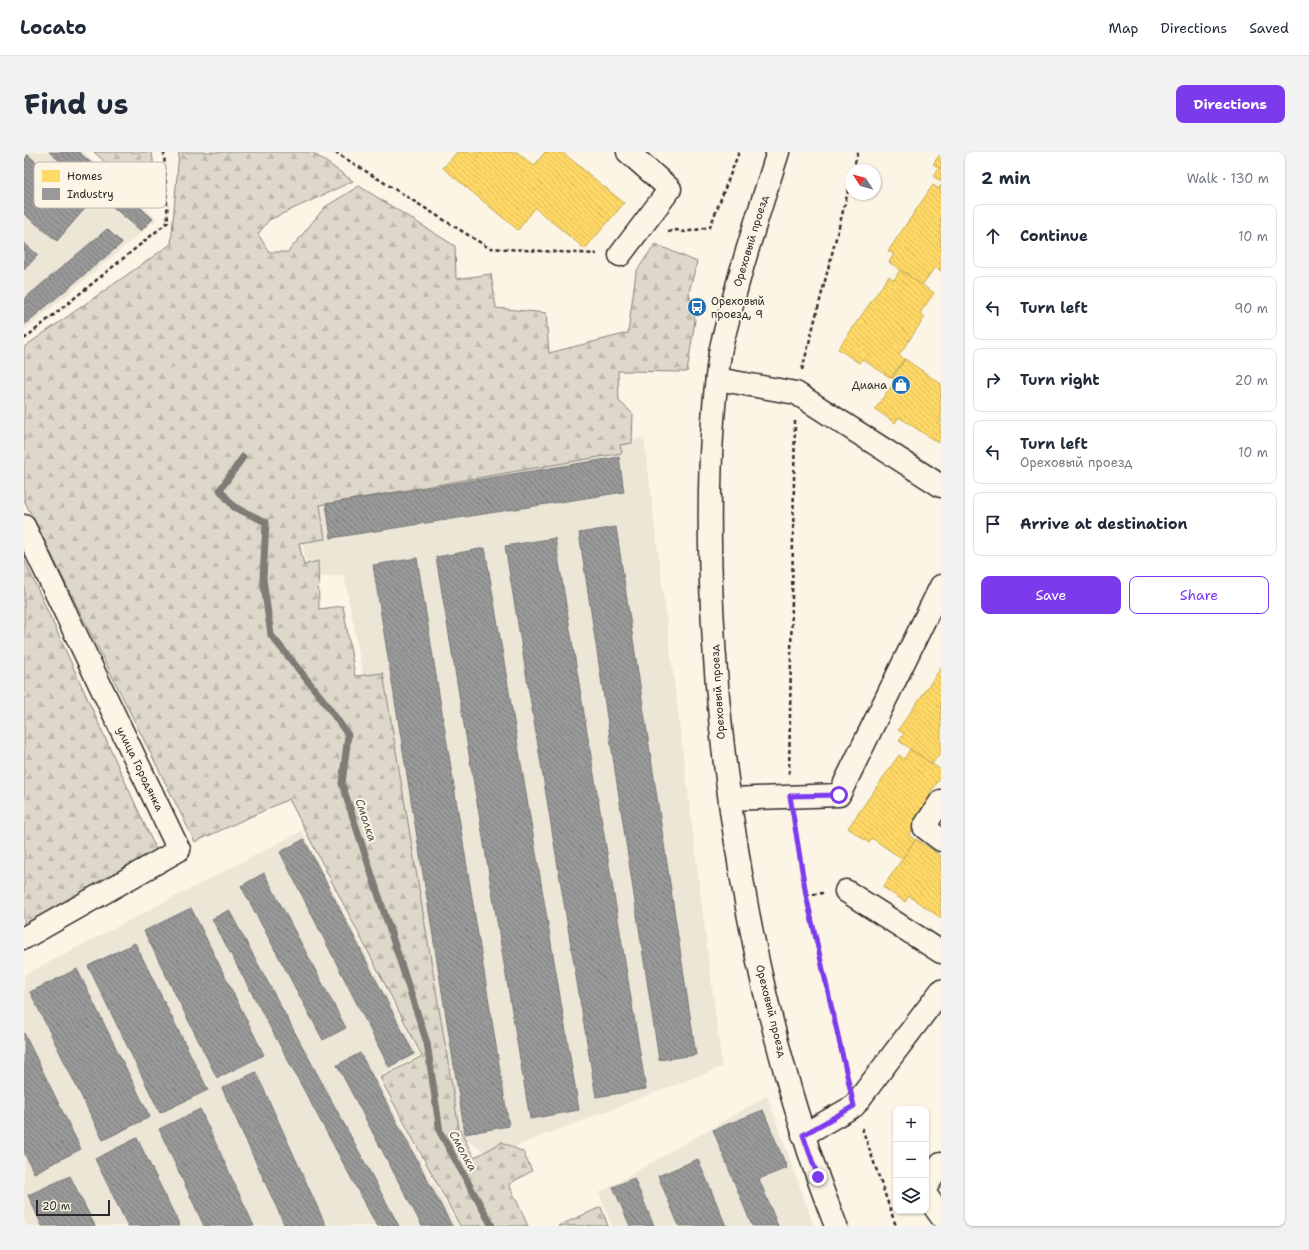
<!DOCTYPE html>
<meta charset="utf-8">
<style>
body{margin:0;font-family:"Shantell Sans",sans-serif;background:#f2f2f3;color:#1f2937}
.controls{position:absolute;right:12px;bottom:12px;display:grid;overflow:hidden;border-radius:8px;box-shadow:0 1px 3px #0004}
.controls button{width:36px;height:36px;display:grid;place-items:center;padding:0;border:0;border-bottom:1px solid #e0e1e3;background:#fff;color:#1f2937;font:20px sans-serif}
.compass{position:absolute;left:821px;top:12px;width:36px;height:36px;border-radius:50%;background:#fff;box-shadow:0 1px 3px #0004;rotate:306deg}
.scale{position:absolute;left:12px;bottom:10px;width:74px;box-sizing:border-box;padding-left:4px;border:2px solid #2b2b2b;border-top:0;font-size:11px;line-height:14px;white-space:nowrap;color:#2b2b2b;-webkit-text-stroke:3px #fcf5e5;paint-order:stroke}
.stop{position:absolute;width:12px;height:12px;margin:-9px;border:3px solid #7c3aed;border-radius:50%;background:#fff}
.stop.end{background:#7c3aed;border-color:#fff;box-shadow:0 1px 4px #0008}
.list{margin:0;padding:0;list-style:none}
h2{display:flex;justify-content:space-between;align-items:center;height:52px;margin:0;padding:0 16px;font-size:17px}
h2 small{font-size:13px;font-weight:400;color:#747a83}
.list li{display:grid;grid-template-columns:26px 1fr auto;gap:12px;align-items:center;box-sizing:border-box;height:64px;margin:0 8px 8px;padding:0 8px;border:1px solid #e0e1e3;border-radius:8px}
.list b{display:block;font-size:15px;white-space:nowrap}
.list p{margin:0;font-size:13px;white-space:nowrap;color:#747a83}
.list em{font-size:13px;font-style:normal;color:#747a83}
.actions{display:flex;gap:8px;padding:12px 16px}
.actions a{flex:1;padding:9px 0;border:1px solid #7c3aed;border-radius:8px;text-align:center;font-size:14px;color:#7c3aed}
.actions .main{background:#7c3aed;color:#fff}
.icon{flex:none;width:22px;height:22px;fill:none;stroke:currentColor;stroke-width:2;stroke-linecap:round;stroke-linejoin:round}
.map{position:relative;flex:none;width:917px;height:1074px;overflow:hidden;border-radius:8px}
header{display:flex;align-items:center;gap:24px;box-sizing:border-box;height:56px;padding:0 20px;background:#fff;border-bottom:1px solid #e0e1e3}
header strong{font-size:19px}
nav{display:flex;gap:22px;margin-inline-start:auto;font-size:14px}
.intro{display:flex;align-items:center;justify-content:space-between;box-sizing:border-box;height:96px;padding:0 24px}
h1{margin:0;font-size:28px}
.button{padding:10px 18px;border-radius:8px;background:#7c3aed;color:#fff;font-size:14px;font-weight:700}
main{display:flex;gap:24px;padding:0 24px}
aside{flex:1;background:#fff;border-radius:8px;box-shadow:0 1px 3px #0004}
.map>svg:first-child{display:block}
.built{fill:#ece6d7}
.forest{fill:url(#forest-firs);stroke:#84827a}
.homes{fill:url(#homes-back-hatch);stroke:#bfa554}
.industry{fill:url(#industry-back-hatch);stroke:#787878}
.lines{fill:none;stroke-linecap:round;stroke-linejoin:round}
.stream{stroke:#7d7b74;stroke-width:7}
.minor-casing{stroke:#2b2b2b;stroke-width:25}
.path{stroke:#2b2b2b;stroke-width:2.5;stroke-dasharray:4 3;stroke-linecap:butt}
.minor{stroke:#fcf5e5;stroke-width:22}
.route{stroke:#7c3aed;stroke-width:5}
.labels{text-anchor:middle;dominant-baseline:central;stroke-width:4;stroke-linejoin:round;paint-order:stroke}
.street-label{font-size:11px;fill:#2b2b2b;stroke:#fcf5e5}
.poi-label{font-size:11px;fill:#2b2b2b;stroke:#fcf5e5;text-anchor:start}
.water-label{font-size:12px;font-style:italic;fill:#545350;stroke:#fcf5e5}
.key{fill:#fcf5e5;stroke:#bdb8ad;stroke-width:1}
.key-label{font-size:11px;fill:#2b2b2b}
</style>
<header>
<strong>Locato</strong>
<nav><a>Map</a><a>Directions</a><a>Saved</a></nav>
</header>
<div class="intro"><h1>Find us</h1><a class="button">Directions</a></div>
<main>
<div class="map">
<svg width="917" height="1074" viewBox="0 0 917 1074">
<defs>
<pattern id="forest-firs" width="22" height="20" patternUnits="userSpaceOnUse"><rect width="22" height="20" fill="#ded8ca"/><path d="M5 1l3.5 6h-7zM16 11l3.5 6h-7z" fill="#bfbaae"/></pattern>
<pattern id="homes-back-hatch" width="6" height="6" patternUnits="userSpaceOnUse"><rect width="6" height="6" fill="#ffd966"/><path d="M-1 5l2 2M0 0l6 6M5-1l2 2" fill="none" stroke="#dbba59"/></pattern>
<pattern id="industry-back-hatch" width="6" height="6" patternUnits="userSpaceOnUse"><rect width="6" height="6" fill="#999"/><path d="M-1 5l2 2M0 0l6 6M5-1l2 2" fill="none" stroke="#7d7d7d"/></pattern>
</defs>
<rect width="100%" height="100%" fill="#fcf5e5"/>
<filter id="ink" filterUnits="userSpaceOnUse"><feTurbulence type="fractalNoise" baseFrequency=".025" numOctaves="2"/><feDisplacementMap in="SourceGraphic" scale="8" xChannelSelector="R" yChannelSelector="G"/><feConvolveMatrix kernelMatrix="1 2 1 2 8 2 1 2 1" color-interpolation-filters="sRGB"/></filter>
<g filter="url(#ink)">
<g class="built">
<path d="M 0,0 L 59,0 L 133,67 L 0,179 Z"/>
<path d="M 620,286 L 698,915 L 466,1004 L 426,977 L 320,423 L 285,426 L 268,334 Z"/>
<path d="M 278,679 L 395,903 L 352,925 L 433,1074 L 0,1074 L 0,823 Z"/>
<path d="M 743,944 L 790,1074 L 588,1074 L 575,1041 Z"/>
</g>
<g class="forest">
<path d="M 70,0 L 127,0 L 129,7 L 130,55 Z"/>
<path d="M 155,0 L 288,0 L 329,29 L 245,68 L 234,82 L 245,100 L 264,100 L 301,55 L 335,34 L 431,94 L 432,127 L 467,122 L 472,156 L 522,161 L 525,201 L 604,181 L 612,120 L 631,92 L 673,110 L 665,140 L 671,168 L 663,220 L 594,219 L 595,249 L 609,262 L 608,291 L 596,293 L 598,301 L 296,353 L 301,387 L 275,391 L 280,413 L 294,409 L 295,457 L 319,454 L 331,524 L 359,521 L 435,976 L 450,1006 L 478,990 L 499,1000 L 508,1019 L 485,1032 L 504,1074 L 436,1074 L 356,926 L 398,904 L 265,647 L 171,690 L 0,348 L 0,195 L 147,92 Z"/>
<path d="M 0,407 L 134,702 L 0,775 Z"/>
<path d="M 577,1055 L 584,1074 L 534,1074 Z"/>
</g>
<g class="homes">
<path d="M 433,0 L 493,0 L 510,14 L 521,0 L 538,0 L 600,51 L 561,97 L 511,56 L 494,78 L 419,16 Z"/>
<path d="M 917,1 L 917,30 L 909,24 L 915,16 L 909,12 Z"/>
<path d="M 909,33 L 915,37 L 917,33 L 917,119 L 911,115 L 898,133 L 865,110 L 870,102 L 864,99 Z"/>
<path d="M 876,118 L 910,141 L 896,161 L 901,165 L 875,203 L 880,207 L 867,226 L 838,207 L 835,211 L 814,197 L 865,124 L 870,128 Z"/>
<path d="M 881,207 L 917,232 L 917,287 L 914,291 L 875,265 L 871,271 L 851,257 L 871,229 L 868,226 Z"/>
<path d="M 917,516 L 917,600 L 908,612 L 875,589 L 880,582 L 874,578 Z"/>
<path d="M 886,597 L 917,618 L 917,625 L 906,641 L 912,644 L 885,683 L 891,688 L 878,707 L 848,686 L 845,691 L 824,676 L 875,603 L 880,607 Z"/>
<path d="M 892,687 L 917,704 L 917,766 L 885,744 L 881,750 L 859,735 Z"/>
</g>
<g class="industry">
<path d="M 0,0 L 64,53 L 33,89 L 0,62 Z"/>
<path d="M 25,0 L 55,0 L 129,67 L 117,79 Z"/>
<path d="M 83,77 L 98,91 L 0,173 L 0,147 Z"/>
<path d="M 0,91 L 14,103 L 0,118 Z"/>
<path d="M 595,305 L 600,340 L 307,386 L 302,352 Z"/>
<path d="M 592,375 L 672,903 L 635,908 L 555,381 Z"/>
<path d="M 531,386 L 622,937 L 572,945 L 481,394 Z"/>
<path d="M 461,396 L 555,958 L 506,967 L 412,405 Z"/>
<path d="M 393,406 L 485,974 L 441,982 L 349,413 Z"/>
<path d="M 280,687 L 390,902 L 365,915 L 256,700 Z"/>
<path d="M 240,721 L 322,876 L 299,888 L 217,734 Z"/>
<path d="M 167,756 L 240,903 L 193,926 L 120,779 Z"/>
<path d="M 205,758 L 375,1074 L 353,1074 L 188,767 Z"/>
<path d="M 111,791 L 184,938 L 136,961 L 64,814 Z"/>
<path d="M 53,817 L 126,965 L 79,988 L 6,840 Z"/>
<path d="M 0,881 L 57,997 L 10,1021 L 0,1000 Z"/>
<path d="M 336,901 L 428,1074 L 398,1074 L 313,913 Z"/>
<path d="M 232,920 L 302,1074 L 261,1074 L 198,936 Z"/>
<path d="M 176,957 L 230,1074 L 180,1074 L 135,977 Z"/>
<path d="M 739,958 L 763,1016 L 735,1027 L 754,1074 L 728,1074 L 689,978 Z"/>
<path d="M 113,986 L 156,1074 L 104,1074 L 71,1007 Z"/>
<path d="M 674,1007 L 702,1074 L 655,1074 L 634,1024 Z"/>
<path d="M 46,1024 L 71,1074 L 18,1074 L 4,1043 Z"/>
<path d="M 610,1026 L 630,1074 L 606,1074 L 589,1035 Z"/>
</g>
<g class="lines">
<path class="stream" d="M 219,305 L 196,338 L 210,355 L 242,370 L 239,427 L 247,483 L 300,549 L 324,583 L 318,632 L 403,891 L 416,980 L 468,1074"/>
<defs>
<g id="minor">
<path d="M 754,0 C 738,51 721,101 708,153 C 704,169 699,185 696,201 C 684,285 684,370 688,455 C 696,630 726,812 779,980 C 788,1012 800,1043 812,1074"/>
<path d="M 596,103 L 646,37 L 604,0"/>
<path d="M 693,227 L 772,241 L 917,334"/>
<path d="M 0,374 L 155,698 L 0,786"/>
<path d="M 706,647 L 815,643 L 917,434"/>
<path d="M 917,649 L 900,675 L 917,688"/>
<path d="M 822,739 L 917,800"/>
<path d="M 779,983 L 830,954 L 917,839"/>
<path d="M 902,1035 L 917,1012"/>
<path d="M 902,1043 L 917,1064"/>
</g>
</defs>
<use href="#minor" class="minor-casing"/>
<g class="path">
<path d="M 311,0 L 465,96 L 573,102"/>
<path d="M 829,18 L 834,0"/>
<path d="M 644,80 L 652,78 L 661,80 L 686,75 L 715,0"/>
<path d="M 0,187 L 144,70 L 140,0"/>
<path d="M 778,218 L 827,28"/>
<path d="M 765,622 L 771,269"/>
<path d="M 770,668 L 782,743 L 823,924"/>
<path d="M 782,743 L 799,741"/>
<path d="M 838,976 L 872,1074"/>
</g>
<use href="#minor" class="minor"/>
</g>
</g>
<g class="lines" filter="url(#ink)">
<path class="route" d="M 794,1025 L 779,983 L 830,954 L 782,743 L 766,644 L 815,643"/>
</g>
<defs>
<symbol id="bus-disc" viewBox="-11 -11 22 22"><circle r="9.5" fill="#1f6fb2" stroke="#fcf5e5"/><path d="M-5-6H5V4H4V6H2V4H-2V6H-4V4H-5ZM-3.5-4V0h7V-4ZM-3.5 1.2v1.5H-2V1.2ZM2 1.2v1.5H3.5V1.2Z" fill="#fff"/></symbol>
<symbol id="shop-disc" viewBox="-11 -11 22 22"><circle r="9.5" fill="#1f6fb2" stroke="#fcf5e5"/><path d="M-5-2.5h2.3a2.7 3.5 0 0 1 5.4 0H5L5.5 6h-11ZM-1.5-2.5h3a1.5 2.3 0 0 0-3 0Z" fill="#fff"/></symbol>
</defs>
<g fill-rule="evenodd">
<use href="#bus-disc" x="662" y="144" width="22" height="22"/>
<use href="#shop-disc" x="866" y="222" width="22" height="22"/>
</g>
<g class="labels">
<g class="street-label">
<text transform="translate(727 89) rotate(-73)">Ореховый проезд</text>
<text transform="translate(694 540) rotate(-94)">Ореховый проезд</text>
<text transform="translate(116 617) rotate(64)">улица Городянка</text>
<text transform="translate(747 859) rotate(76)">Ореховый проезд</text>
</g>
<g class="poi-label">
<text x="687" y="149">Ореховый<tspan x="687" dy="13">проезд, 9</tspan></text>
<text x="863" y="233" text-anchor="end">Диана</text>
</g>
<g class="water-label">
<text transform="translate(342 668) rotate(72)">Смолка</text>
<text transform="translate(439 999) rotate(61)">Смолка</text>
</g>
</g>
<rect x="10" y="10" width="132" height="46" rx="6" class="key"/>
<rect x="18" y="18" width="18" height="12" fill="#ffd966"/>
<rect x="18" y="36" width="18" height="12" fill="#999"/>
<g class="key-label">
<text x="43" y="28">Homes</text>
<text x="43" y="46">Industry</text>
</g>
</svg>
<div class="controls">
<button>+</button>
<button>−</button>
<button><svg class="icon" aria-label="layers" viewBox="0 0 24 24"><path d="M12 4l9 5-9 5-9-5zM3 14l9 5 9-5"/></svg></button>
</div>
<svg class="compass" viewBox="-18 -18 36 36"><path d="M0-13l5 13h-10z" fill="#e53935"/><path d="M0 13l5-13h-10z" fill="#747a83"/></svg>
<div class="scale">20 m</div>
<div class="stop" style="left:815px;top:643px"></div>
<div class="stop end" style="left:794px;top:1025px"></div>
</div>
<aside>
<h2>2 min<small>Walk · 130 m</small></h2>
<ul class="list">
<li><svg class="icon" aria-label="ahead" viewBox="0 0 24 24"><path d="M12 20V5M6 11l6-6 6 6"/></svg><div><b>Continue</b></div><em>10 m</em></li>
<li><svg class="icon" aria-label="left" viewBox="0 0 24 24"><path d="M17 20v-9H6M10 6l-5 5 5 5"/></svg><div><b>Turn left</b></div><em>90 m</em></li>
<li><svg class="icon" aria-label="right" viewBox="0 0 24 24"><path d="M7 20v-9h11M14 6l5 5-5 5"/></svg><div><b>Turn right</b></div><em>20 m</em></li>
<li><svg class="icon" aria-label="left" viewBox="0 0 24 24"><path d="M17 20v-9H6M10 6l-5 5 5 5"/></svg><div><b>Turn left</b><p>Ореховый проезд</p></div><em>10 m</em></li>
<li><svg class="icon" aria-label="arrive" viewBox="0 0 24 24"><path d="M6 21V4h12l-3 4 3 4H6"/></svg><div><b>Arrive at destination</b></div></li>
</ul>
<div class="actions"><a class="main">Save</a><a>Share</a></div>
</aside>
</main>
